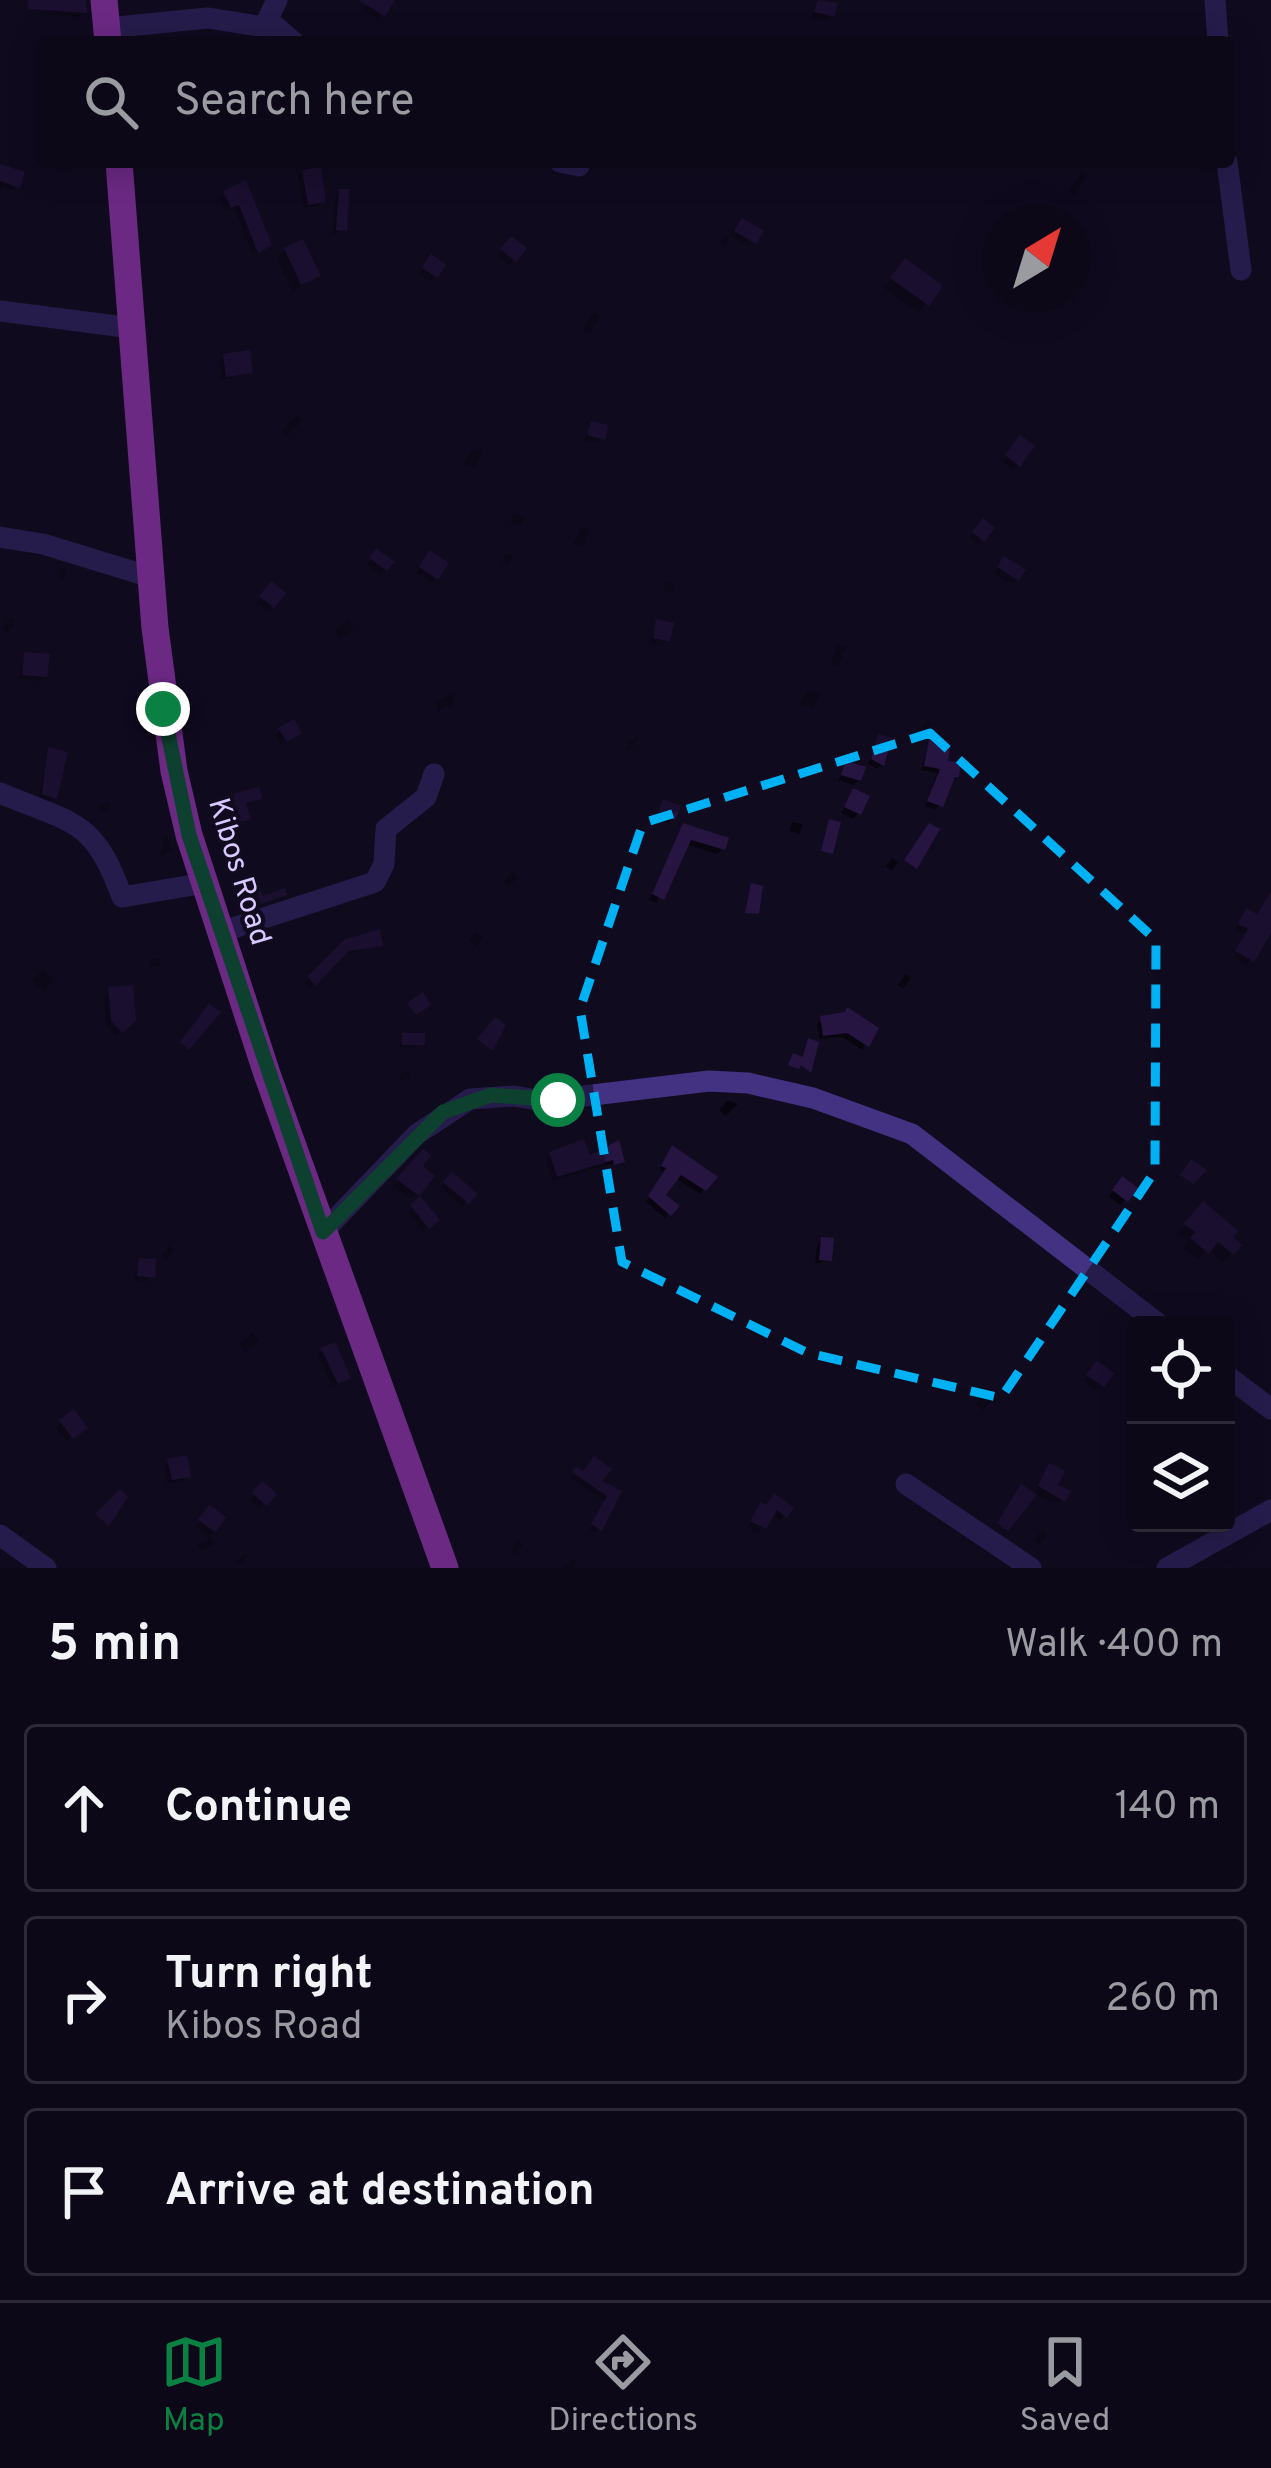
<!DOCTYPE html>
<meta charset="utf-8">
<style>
body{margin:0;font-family:Overpass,sans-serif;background:#161120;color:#f1f3f6}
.controls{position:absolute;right:36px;bottom:36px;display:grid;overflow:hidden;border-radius:12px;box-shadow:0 6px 30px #0003}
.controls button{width:108px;height:108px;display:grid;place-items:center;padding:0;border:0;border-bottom:3px solid #2d2936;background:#0d0817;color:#f1f3f6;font:60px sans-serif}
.compass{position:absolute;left:983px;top:204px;width:108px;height:108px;border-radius:50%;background:#0d0817;box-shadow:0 6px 30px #0003;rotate:38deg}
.stop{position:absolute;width:36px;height:36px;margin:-27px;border:9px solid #0b8043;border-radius:50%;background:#fff}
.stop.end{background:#0b8043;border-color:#fff;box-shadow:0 3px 12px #0008}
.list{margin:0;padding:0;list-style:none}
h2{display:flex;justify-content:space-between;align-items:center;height:156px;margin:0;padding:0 48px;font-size:51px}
h2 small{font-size:39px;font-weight:400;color:#9a9aa1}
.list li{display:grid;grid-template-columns:78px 1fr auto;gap:36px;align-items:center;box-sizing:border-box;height:168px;margin:0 24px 24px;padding:0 24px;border:3px solid #2d2936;border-radius:12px}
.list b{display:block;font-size:45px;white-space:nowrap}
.list p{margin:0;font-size:39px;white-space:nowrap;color:#9a9aa1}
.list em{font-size:39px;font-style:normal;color:#9a9aa1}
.icon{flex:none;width:66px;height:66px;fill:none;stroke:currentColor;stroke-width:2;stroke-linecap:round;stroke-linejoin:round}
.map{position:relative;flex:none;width:1271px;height:1568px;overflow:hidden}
.search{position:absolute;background:#0d0817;box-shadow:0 6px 30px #0003;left:36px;right:36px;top:36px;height:132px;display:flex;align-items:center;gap:30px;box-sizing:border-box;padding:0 42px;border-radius:12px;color:#9a9aa1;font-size:45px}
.sheet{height:732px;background:#0d0817}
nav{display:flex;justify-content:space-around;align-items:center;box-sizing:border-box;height:168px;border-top:3px solid #2d2936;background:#0d0817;font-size:33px;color:#9a9aa1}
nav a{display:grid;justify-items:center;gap:6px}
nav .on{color:#0b8043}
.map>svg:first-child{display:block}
.shadow{fill:#0007}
.building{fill:#261541}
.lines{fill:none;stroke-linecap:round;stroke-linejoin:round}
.minor{stroke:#423281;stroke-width:21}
.major{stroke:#db4fff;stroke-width:27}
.route{stroke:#0b8043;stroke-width:15}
.marked{fill:none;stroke:#00b2f3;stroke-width:9;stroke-dasharray:24 15;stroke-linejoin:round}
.labels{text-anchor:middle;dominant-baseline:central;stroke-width:9;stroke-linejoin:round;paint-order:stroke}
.street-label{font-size:30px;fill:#d8c8ff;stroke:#110b1f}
</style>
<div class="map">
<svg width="1271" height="1568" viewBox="0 0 1271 1568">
<rect width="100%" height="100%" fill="#110b1f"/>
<g class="shadow">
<path d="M 46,0 L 84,12 L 79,17 L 41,14 Z"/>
<path d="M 369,0 L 384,0 L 378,19 L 363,10 Z"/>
<path d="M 819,1 L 831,16 L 826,21 L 811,17 Z"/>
<path d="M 0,164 L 22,174 L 14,190 L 2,187 L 0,193 Z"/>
<path d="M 303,172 L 323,201 L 318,206 L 303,208 L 298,178 Z"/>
<path d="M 1081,172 L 1088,176 L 1075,195 L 1068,191 Z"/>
<path d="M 245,185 L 263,250 L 252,255 L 234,208 L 225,212 L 220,199 Z"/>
<path d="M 340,192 L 344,230 L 332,235 L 335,197 Z"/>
<path d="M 737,227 L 754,242 L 748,247 L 730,236 L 725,246 L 719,243 Z"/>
<path d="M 512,240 L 514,260 L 509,265 L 497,256 Z"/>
<path d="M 285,250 L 317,276 L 292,292 L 277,259 Z"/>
<path d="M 426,263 L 436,276 L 430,281 L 419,274 Z"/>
<path d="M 897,270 L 939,287 L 918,313 L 884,288 Z"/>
<path d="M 592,312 L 600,315 L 591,333 L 582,329 Z"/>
<path d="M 224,356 L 250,372 L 222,380 L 219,362 Z"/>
<path d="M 297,415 L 303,421 L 287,436 L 282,430 Z"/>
<path d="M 592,424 L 602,438 L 597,443 L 584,440 Z"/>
<path d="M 1015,444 L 1018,465 L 1013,470 L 1002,462 Z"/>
<path d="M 472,449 L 483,452 L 475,468 L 463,464 Z"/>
<path d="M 514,513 L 525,516 L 521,526 L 510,523 Z"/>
<path d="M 983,522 L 991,528 L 976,545 L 969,539 Z"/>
<path d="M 580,528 L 589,529 L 582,547 L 573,545 Z"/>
<path d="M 376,552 L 390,562 L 380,575 L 366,564 Z"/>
<path d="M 504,555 L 513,555 L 509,565 L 502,564 Z"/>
<path d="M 425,559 L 436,578 L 431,583 L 416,573 Z"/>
<path d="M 999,565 L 1017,579 L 1012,585 L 994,573 Z"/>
<path d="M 62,568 L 67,570 L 64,580 L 58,579 Z"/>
<path d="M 672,581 L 674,590 L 665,593 L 663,584 Z"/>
<path d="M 271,585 L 282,594 L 267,611 L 256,603 Z"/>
<path d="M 9,617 L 15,620 L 10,632 L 3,630 Z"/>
<path d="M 349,619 L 354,628 L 339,639 L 334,630 Z"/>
<path d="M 657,623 L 668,640 L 662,646 L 649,643 Z"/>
<path d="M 838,645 L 847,647 L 838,666 L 830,664 Z"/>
<path d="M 25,655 L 44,676 L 39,681 L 18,679 Z"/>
<path d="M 808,690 L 821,694 L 813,708 L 800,704 Z"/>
<path d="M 452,693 L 455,703 L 438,712 L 435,702 Z"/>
<path d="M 926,720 L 932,723 L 928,731 L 921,728 Z"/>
<path d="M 280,730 L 293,738 L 281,745 L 275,735 Z"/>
<path d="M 636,735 L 640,738 L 628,752 L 624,749 Z"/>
<path d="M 879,738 L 882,765 L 877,769 L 868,764 Z"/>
<path d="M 930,743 L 956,776 L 936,810 L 925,806 L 937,773 L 921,770 Z"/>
<path d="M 49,750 L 55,797 L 49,802 L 38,799 Z"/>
<path d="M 847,764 L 859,780 L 853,785 L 838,780 Z"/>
<path d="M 853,791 L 859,813 L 853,819 L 841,813 Z"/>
<path d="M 230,797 L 259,798 L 244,806 L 247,819 L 230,827 L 224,803 Z"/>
<path d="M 107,801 L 111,806 L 102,813 L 98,807 Z"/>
<path d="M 664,802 L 673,818 L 668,823 L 655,818 Z"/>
<path d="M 792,822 L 803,824 L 799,834 L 789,831 Z"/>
<path d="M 683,827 L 722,849 L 717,854 L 686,844 L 656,903 L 649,900 Z"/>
<path d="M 167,836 L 172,851 L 160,856 L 164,839 Z"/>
<path d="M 892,858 L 898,862 L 892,871 L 886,867 Z"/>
<path d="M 511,871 L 518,877 L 509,887 L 503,881 Z"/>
<path d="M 284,894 L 245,910 L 242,901 L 247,896 L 261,900 Z"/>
<path d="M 1246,912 L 1271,928 L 1247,965 L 1233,957 L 1246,935 L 1235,929 Z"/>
<path d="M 475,932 L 484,938 L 477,947 L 469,940 Z"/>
<path d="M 346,943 L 380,945 L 342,955 L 309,988 L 305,982 Z"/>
<path d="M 160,958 L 160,966 L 150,968 L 149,960 Z"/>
<path d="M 43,970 L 54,981 L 43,992 L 32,980 Z"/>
<path d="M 906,974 L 911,978 L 903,989 L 897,985 Z"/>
<path d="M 109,990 L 133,1019 L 116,1036 L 106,1027 L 104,995 Z"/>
<path d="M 842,1015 L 875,1029 L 862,1050 L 842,1037 L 819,1039 L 817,1023 Z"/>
<path d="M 404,1036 L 422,1044 L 398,1049 Z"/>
<path d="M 408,1071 L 410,1078 L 401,1082 L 399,1074 Z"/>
<path d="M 728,1100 L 738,1104 L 726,1116 L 719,1110 Z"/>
<path d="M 424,1153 L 419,1166 L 431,1177 L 411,1199 L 393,1186 Z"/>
<path d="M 605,1153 L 622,1161 L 552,1181 L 546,1160 L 551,1155 L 588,1159 Z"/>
<path d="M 668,1153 L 714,1177 L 700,1194 L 675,1178 L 662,1195 L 675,1206 L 665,1218 L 646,1202 L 665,1173 L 659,1170 Z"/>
<path d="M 452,1176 L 473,1194 L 462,1207 L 441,1188 Z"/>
<path d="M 1117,1185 L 1125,1200 L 1120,1205 L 1109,1197 Z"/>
<path d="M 420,1200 L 436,1220 L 423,1231 L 407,1212 Z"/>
<path d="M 1195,1214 L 1238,1245 L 1223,1262 L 1208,1250 L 1198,1260 L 1183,1248 L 1188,1242 L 1178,1234 Z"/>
<path d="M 822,1240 L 829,1260 L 815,1264 L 817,1246 Z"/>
<path d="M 168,1245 L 175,1250 L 167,1260 L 161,1256 Z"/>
<path d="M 140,1261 L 152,1276 L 146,1282 L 134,1280 Z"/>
<path d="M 253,1332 L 259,1341 L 245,1353 L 239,1344 Z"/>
<path d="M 323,1351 L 348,1377 L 332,1387 L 318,1356 Z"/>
<path d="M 1092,1370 L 1110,1374 L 1096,1390 L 1083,1381 Z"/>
<path d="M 987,1390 L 996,1396 L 984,1411 L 975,1404 Z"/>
<path d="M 73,1413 L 79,1432 L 67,1442 L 56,1428 Z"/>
<path d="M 169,1462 L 188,1476 L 183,1481 L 167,1484 L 164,1467 Z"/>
<path d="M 576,1471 L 618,1492 L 595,1533 L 589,1529 L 605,1502 L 570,1478 Z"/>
<path d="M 1046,1471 L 1062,1500 L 1058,1504 L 1034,1494 Z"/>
<path d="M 262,1485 L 272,1494 L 259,1509 L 249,1500 Z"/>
<path d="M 790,1509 L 780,1521 L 771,1514 L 758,1533 L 747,1527 L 756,1511 Z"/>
<path d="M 204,1514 L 213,1531 L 211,1538 L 195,1527 Z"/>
<path d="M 1042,1529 L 1048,1534 L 1040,1545 L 1034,1540 Z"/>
<path d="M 211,1538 L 214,1545 L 200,1551 L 197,1545 Z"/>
<path d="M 518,1541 L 523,1546 L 515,1555 L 510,1551 Z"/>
<path d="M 245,1552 L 249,1555 L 240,1566 L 236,1562 Z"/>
<path d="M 572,1558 L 578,1562 L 573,1568 L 564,1568 Z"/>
</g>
<g class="building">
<path d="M 28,0 L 86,0 L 87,13 L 28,9 Z"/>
<path d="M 358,0 L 395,0 L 385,16 Z"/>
<path d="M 818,0 L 838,3 L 834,17 L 814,12 Z"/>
<path d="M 0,164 L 25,172 L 20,188 L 0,181 Z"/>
<path d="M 321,167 L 326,202 L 308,205 L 302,170 Z"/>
<path d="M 246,180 L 272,245 L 258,253 L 239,205 L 231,208 L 223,191 Z"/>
<path d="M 339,189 L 349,189 L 347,231 L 336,230 Z"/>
<path d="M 742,218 L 764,231 L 756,244 L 734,231 Z"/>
<path d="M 511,236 L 527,248 L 516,262 L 500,249 Z"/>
<path d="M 303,239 L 321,276 L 301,285 L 284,248 Z"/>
<path d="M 431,254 L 446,264 L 438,278 L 422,268 Z"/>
<path d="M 905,258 L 943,286 L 929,306 L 890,278 Z"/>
<path d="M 250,350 L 253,373 L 226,377 L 223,354 Z"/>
<path d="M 591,421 L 608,425 L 605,440 L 587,435 Z"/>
<path d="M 1020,435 L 1035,446 L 1020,467 L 1005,455 Z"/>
<path d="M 983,518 L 995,528 L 984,542 L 972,532 Z"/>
<path d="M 376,548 L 395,562 L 387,571 L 369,558 Z"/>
<path d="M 429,550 L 449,563 L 438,580 L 419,567 Z"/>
<path d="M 1004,556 L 1026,570 L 1019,581 L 997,567 Z"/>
<path d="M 271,581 L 286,593 L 274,608 L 259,596 Z"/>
<path d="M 656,619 L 674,623 L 670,642 L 653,638 Z"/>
<path d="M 24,652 L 50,654 L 47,677 L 22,675 Z"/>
<path d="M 294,719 L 302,733 L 287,742 L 278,728 Z"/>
<path d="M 878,734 L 892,738 L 884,766 L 871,759 Z"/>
<path d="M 929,740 L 951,744 L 948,761 L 961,762 L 959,777 L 955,777 L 943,807 L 927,801 L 940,769 L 924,766 Z"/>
<path d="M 48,747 L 68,752 L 57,799 L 42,794 Z"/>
<path d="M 846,761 L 866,767 L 861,781 L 841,775 Z"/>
<path d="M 259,787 L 262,799 L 246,803 L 251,819 L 235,823 L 228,795 Z"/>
<path d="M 853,788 L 870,796 L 861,815 L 844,807 Z"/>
<path d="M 663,799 L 681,806 L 675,820 L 658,812 Z"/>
<path d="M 829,819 L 841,822 L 833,854 L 821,851 Z"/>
<path d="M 683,823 L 729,838 L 725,850 L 691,840 L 664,900 L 652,894 Z"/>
<path d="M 929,823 L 940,829 L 917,869 L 904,860 Z"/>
<path d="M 751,883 L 763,886 L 759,914 L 745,913 Z"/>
<path d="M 285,888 L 287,895 L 251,907 L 246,893 L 260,889 L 263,896 Z"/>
<path d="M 1271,892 L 1271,933 L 1254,962 L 1235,951 L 1248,929 L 1238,924 L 1246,908 L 1257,914 Z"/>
<path d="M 380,929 L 383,946 L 349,951 L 315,986 L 308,976 L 344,940 Z"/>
<path d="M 133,985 L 136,1020 L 123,1033 L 111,1021 L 108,987 Z"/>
<path d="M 423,992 L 431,1005 L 416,1015 L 407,1003 Z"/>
<path d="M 209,1004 L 221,1012 L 189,1050 L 180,1042 Z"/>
<path d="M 847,1007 L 879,1028 L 869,1047 L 847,1033 L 823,1036 L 820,1016 L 845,1012 Z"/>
<path d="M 495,1017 L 506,1025 L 493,1051 L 477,1039 Z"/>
<rect x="402" y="1033" width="23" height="12"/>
<path d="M 808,1038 L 819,1042 L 811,1073 L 801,1065 L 799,1069 L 788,1065 L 793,1053 L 803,1057 Z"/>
<path d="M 584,1139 L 590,1155 L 619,1140 L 625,1162 L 614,1165 L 613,1160 L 557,1177 L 549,1152 Z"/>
<path d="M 672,1145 L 718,1177 L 706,1191 L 681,1175 L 666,1195 L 680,1206 L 671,1216 L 648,1196 L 666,1168 L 661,1166 Z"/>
<path d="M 423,1149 L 431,1155 L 423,1166 L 435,1176 L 419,1196 L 396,1179 Z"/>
<path d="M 1191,1159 L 1207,1170 L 1193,1184 L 1180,1175 Z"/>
<path d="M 452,1172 L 478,1194 L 469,1204 L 443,1182 Z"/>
<path d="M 1122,1176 L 1138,1188 L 1128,1202 L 1112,1190 Z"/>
<path d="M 420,1196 L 440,1220 L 429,1229 L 410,1205 Z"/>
<path d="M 1203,1201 L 1238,1231 L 1233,1237 L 1242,1245 L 1234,1255 L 1218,1242 L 1209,1254 L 1190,1238 L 1195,1232 L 1184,1224 Z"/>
<path d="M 821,1237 L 834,1238 L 832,1261 L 819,1260 Z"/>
<path d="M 139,1258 L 156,1259 L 155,1278 L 137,1276 Z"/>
<path d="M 335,1342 L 351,1378 L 338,1384 L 321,1348 Z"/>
<path d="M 1097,1361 L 1114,1373 L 1104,1387 L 1086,1375 Z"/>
<path d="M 74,1409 L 88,1428 L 73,1439 L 59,1420 Z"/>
<path d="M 187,1455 L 191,1477 L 172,1480 L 167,1459 Z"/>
<path d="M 594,1456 L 612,1469 L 602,1481 L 622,1491 L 602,1531 L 591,1524 L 607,1496 L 572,1472 L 575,1467 L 583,1471 Z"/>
<path d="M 1049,1463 L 1065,1471 L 1058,1485 L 1071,1491 L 1065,1502 L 1038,1486 Z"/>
<path d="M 262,1481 L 277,1494 L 267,1506 L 252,1493 Z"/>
<path d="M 1021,1484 L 1037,1495 L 1008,1531 L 997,1523 Z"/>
<path d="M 120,1489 L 128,1497 L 109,1526 L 95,1514 Z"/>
<path d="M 774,1493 L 794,1508 L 787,1518 L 777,1510 L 766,1529 L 750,1521 L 761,1502 L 766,1505 Z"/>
<path d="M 209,1505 L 226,1517 L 215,1532 L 198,1520 Z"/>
</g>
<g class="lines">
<g class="minor">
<path d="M 1215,0 L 1218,42"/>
<path d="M 269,21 L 294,42"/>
<path d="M 107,28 L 208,18 L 264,27 L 277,0"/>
<path d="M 560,162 L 579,166"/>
<path d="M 1227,162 L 1241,270"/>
<path d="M 0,311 L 132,328"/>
<path d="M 0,537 L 43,544 L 151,577"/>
<path d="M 0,793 C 73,824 94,818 122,897 L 205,883"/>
<path d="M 221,932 L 375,882 L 384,864 L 386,829 L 426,797 L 434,774"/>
<path d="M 323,1232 L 417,1134 L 470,1099 L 514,1096 L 543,1101 L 709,1081 L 748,1083 L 813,1098 L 912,1134 L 1160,1325"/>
<path d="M 1226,1375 L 1271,1409"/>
<path d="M 906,1484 L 1031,1568"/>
<path d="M 0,1535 L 46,1568"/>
<path d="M 1167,1568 L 1271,1510"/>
</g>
<g class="major">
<path d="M 104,0 L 108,42"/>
<path d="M 119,162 L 155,628 L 174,771 L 189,835 L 267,1074 L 445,1568"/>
</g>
</g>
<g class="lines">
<path class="route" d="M 163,709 L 189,835 L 323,1232 L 443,1112 L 491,1095 L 558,1100"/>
</g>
<path d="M0 0H1271V1568H0ZM 930,733 L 1156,940 L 1155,1171 L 1001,1398 L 808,1353 L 622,1262 L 580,1009 L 643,823 Z" fill="#110b1f" fill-opacity=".55" fill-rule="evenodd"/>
<path class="marked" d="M 930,733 L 1156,940 L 1155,1171 L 1001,1398 L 808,1353 L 622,1262 L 580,1009 L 643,823 Z"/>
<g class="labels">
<g class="street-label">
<text transform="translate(238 872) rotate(73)">Kibos Road</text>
</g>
</g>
</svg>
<div class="controls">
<button><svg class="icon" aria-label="locate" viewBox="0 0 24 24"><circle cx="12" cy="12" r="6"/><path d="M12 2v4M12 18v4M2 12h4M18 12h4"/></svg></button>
<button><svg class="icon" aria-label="layers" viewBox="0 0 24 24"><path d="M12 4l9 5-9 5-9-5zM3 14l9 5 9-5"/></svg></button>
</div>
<svg class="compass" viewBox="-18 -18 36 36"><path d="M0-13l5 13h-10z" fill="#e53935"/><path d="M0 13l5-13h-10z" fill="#9a9aa1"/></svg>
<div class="stop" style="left:558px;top:1100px"></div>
<div class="stop end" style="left:163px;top:709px"></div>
<div class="search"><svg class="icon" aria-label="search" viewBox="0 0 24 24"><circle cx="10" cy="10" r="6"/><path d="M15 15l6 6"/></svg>Search here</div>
</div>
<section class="sheet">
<h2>5 min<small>Walk · 400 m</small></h2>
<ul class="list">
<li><svg class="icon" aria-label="ahead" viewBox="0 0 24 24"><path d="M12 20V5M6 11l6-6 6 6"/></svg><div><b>Continue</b></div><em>140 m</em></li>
<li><svg class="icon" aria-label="right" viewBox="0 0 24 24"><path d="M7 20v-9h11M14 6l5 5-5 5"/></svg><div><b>Turn right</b><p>Kibos Road</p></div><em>260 m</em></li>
<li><svg class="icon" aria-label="arrive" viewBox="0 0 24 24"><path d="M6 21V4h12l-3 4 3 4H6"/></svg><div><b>Arrive at destination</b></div></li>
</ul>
</section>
<nav>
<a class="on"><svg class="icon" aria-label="map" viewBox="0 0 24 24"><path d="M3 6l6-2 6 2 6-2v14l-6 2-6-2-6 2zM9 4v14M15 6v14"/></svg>Map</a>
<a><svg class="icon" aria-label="directions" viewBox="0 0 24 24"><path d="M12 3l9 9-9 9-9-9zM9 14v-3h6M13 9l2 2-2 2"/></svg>Directions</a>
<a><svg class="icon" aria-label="saved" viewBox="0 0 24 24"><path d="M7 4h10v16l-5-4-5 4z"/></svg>Saved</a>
</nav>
